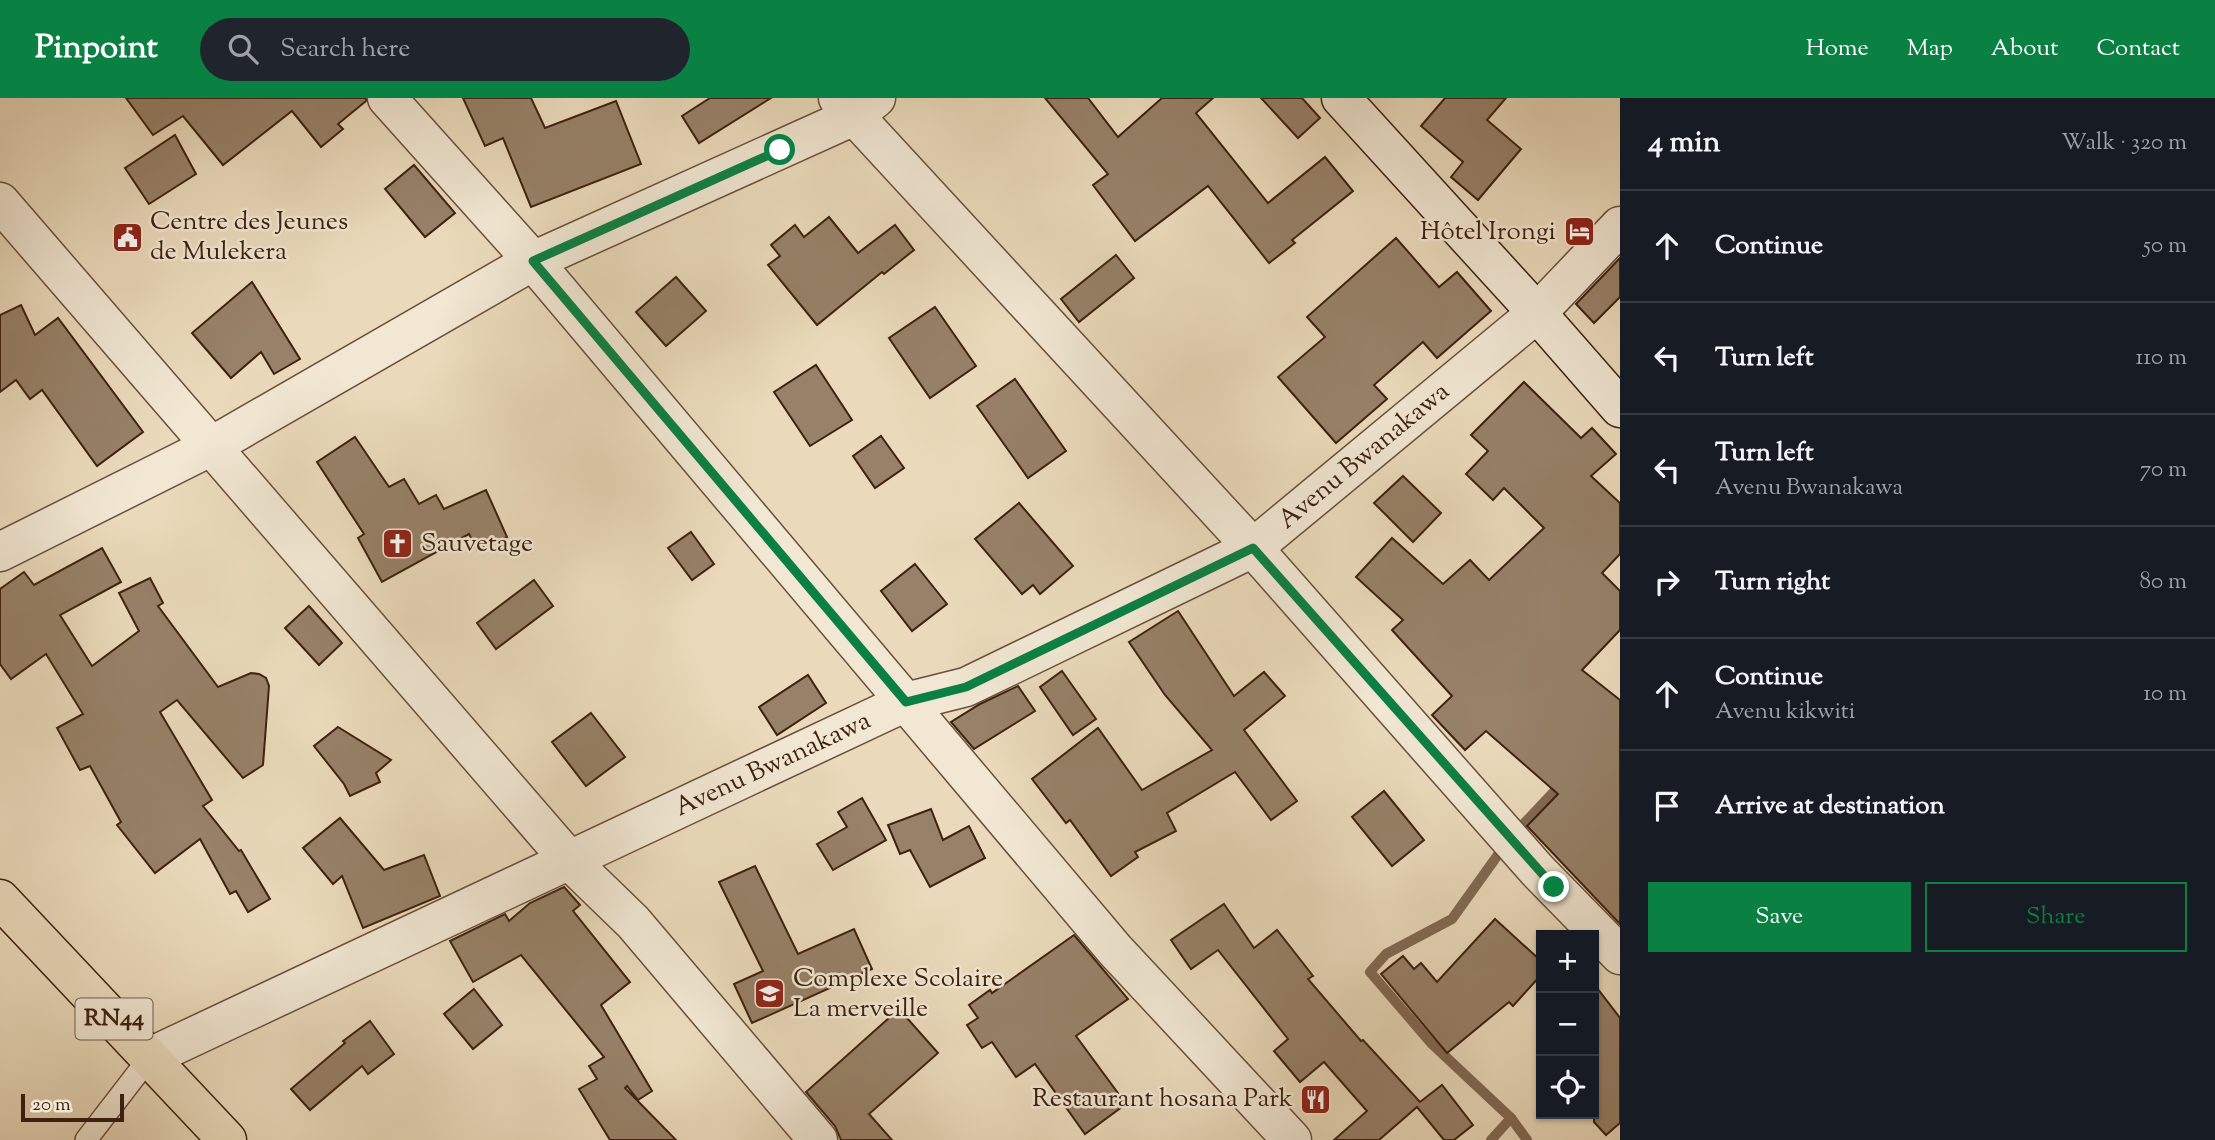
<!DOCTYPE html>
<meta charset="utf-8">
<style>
body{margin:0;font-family:"Sorts Mill Goudy",serif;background:#20242c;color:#f1f3f6}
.controls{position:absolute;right:21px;bottom:21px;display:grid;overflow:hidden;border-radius:0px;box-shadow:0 2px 5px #0004}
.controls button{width:63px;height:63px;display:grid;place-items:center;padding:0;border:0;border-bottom:2px solid #363941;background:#171b24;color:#f1f3f6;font:35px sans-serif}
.scale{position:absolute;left:21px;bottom:18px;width:103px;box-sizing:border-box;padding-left:7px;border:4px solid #3e210f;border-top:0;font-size:19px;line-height:24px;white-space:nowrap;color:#3e210f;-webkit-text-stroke:5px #f1e7d3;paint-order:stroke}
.stop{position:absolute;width:21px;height:21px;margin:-16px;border:5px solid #0b8043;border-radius:50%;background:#fff}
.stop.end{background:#0b8043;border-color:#fff;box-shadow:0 2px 7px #0008}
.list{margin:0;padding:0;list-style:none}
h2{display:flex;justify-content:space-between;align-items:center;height:91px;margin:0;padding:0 28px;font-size:30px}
h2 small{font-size:23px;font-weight:400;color:#9ea1a6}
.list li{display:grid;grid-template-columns:46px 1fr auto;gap:21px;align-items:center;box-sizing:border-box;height:112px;padding:0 28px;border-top:2px solid #363941}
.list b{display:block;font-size:26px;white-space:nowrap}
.list p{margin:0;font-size:23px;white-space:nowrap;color:#9ea1a6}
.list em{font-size:23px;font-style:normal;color:#9ea1a6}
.actions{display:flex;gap:14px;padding:21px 28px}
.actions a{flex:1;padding:16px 0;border:2px solid #0b8043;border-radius:0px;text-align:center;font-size:24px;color:#0b8043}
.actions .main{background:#0b8043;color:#fff}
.icon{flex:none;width:38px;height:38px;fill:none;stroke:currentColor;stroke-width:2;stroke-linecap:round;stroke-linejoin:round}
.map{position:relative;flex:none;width:1620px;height:1042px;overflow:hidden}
header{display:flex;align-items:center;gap:42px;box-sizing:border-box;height:98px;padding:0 35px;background:#0b8043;color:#fff}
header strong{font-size:33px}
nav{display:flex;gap:38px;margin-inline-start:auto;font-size:24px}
.search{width:490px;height:63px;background:#20242c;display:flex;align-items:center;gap:18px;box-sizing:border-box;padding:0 24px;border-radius:38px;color:#9ea1a6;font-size:26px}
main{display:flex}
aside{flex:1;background:#171b24}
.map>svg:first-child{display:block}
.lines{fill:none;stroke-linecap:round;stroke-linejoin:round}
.stream{stroke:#826a53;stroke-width:10}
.building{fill:#978168;stroke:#3e210f;stroke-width:2}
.lane-casing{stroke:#694f3a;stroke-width:24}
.street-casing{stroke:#694f3a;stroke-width:41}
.secondary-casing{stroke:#3e210f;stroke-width:41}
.primary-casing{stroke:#3e210f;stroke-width:41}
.lane{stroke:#f1e7d3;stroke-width:21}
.street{stroke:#f1e7d3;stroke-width:38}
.secondary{stroke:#f1e7d3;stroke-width:38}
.primary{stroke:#eadabb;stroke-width:38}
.route{stroke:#0b8043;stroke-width:9}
.labels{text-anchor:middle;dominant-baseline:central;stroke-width:5;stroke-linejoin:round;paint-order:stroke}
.shield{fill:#f1e7d3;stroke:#745c4a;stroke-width:2}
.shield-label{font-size:24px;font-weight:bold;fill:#3e210f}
.poi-label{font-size:26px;fill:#3e210f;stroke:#f1e7d3;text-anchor:start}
.street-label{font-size:26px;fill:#3e210f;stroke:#f1e7d3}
</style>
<header>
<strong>Pinpoint</strong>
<div class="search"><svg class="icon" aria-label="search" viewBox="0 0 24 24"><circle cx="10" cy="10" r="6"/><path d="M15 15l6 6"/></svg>Search here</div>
<nav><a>Home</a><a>Map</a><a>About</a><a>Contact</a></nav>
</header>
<main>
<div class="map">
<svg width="1620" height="1042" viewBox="0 0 1620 1042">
<rect width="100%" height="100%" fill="#eadabb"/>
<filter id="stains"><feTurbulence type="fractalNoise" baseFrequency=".00286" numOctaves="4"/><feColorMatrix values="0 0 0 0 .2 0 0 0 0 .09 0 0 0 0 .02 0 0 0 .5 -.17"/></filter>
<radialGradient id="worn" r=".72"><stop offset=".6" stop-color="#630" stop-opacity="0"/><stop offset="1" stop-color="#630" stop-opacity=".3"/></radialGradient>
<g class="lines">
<g class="stream">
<path d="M 1515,735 L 1564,683"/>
<path d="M 1505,747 L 1452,821 L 1386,856 L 1370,874 L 1431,945 L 1511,1020 L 1527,1042"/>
<path d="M 1491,1042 L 1511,1020"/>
</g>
</g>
<g class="building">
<path d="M 126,0 L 366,0 L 366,3 L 338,26 L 343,31 L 321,49 L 292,13 L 223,67 L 183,18 L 153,37 Z"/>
<path d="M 463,0 L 531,0 L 545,30 L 616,3 L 641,66 L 531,109 L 503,40 L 485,48 Z"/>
<path d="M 710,0 L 771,0 L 699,45 L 682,18 Z"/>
<path d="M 1045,0 L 1088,0 L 1118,39 L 1162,0 L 1213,0 L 1196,15 L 1268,105 L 1325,59 L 1353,93 L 1292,142 L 1295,145 L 1269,165 L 1208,88 L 1135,143 L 1093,87 L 1108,76 Z"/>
<path d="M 1261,0 L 1302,0 L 1320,20 L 1298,40 Z"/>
<path d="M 1445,0 L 1506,0 L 1487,22 L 1521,51 L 1478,102 L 1451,79 L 1463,64 L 1421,28 Z"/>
<path d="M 175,37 L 196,76 L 149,106 L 125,70 Z"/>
<path d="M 414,67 L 455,115 L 425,139 L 385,91 Z"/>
<path d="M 829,119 L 858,155 L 895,127 L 914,152 L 884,176 L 882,174 L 817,227 L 768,167 L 780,158 L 771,147 L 795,127 L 804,139 Z"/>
<path d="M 1396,140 L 1439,189 L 1457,174 L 1491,213 L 1437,260 L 1423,244 L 1374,287 L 1387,301 L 1336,345 L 1278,279 L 1325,239 L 1307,219 Z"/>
<path d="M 1116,157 L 1134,180 L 1079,224 L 1061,201 Z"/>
<path d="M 1620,160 L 1620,199 L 1594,225 L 1576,206 Z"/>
<path d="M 676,179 L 706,213 L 666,248 L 636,214 Z"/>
<path d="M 252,184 L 300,261 L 274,276 L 261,254 L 231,280 L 192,235 Z"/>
<path d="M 21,207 L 35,237 L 58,220 L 143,334 L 97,368 L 42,292 L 30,301 L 16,282 L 0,294 L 0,217 Z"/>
<path d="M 935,209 L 976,268 L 930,300 L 889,240 Z"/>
<path d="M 816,267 L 852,322 L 810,348 L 774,294 Z"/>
<path d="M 1015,281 L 1066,353 L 1028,380 L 977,308 Z"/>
<path d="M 1524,284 L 1581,340 L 1592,330 L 1616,356 L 1591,378 L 1620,405 L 1620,456 L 1602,475 L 1620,493 L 1620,532 L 1582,572 L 1620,602 L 1620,826 L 1527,728 L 1558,696 L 1486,633 L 1465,652 L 1432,617 L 1452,598 L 1392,532 L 1403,522 L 1356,479 L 1392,440 L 1443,486 L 1470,462 L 1489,482 L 1544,430 L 1504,390 L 1493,402 L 1466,376 L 1488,353 L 1471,337 Z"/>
<path d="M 881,338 L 904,370 L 875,390 L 853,358 Z"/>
<path d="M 355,339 L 389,389 L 404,381 L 419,406 L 436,397 L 444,411 L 486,392 L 507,439 L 477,452 L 469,436 L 382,484 L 358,440 L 364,436 L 317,364 Z"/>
<path d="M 1403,378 L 1441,415 L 1413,444 L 1374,405 Z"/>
<path d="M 1019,405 L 1073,468 L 1040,496 L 1033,487 L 1022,496 L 975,441 Z"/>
<path d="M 691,434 L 714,466 L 692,482 L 668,450 Z"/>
<path d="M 102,450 L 121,484 L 60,517 L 92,568 L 139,533 L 119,495 L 150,480 L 163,505 L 158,508 L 218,589 L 251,575 L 259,576 L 266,580 L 269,588 L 263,667 L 243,680 L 177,602 L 160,614 L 212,702 L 203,708 L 239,753 L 241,752 L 270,801 L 248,814 L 236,793 L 230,796 L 200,741 L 155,775 L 117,727 L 121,724 L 90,668 L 80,672 L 57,630 L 83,616 L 46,556 L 11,581 L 0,566 L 0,491 L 24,474 L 34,487 Z"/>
<path d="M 915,466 L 947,506 L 912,533 L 881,493 Z"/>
<path d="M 534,482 L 553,508 L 496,551 L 477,525 Z"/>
<path d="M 309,508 L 342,545 L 319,567 L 285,530 Z"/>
<path d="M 1178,513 L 1234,598 L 1264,574 L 1285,598 L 1244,632 L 1297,703 L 1271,722 L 1235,674 L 1167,715 L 1176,733 L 1135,754 L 1138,759 L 1111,778 L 1070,722 L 1066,725 L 1032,681 L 1098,630 L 1142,692 L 1212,652 L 1165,597 L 1129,544 Z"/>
<path d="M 1062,573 L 1096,621 L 1073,637 L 1040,589 Z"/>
<path d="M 808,577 L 826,605 L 777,637 L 759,609 Z"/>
<path d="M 1018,588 L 1035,613 L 974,651 L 951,624 L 980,606 Z"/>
<path d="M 591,615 L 625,659 L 586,688 L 552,644 Z"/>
<path d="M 338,629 L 391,662 L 376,675 L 380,684 L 350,698 L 344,686 L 314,648 Z"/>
<path d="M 1384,693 L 1424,742 L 1392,768 L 1352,719 Z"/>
<path d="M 862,700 L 886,742 L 833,772 L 817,746 L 847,729 L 838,714 Z"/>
<path d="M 931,711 L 943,742 L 969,728 L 985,760 L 930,789 L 910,752 L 900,756 L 888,727 Z"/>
<path d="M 340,720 L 384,772 L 424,757 L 440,798 L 363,830 L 342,778 L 333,786 L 303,750 Z"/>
<path d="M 755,768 L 798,856 L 854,831 L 872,871 L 752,925 L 734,886 L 763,873 L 719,784 Z"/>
<path d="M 564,789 L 580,807 L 573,813 L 630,884 L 601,907 L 652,993 L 638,1002 L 627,988 L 625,990 L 676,1042 L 610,1042 L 579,991 L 597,981 L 589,968 L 604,959 L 521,857 L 473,884 L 450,843 L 505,816 L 509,823 L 530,805 Z"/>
<path d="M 1224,806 L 1254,850 L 1277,832 L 1313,878 L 1308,881 L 1361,943 L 1363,942 L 1420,1004 L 1442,987 L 1473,1027 L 1454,1042 L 1444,1042 L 1417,1009 L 1379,1042 L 1334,1042 L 1367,1013 L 1324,964 L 1300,984 L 1274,953 L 1288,941 L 1218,852 L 1191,871 L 1171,842 Z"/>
<path d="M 1495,821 L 1541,863 L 1541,877 L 1513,908 L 1509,904 L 1447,955 L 1381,876 L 1403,858 L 1414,871 L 1421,865 L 1437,884 Z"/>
<path d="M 1074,837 L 1128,901 L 1076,938 L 1126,1006 L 1085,1036 L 1035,966 L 1016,979 L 992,944 L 982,950 L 967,927 L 978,920 L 969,907 L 990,892 L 992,895 Z"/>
<path d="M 1594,886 L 1620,920 L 1620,1025 L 1606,1037 L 1594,1024 Z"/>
<path d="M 474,891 L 502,927 L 473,951 L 444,916 Z"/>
<path d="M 899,911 L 938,955 L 869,1016 L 892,1042 L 841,1042 L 835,1028 L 806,994 Z"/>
<path d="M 370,923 L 394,956 L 368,976 L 362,968 L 310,1012 L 291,991 L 345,945 L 343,943 Z"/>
</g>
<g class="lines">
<defs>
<path id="lane" d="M 86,1042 L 150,959"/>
<g id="street">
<path d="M 387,0 L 533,163 L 1115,852 L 1292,1042"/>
<path d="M 838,0 L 1253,450 L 1537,772 L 1620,857"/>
<path d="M 0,104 L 570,763 L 633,824 L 818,1042"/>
<path d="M 0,454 L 210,349 L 533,163 L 854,18 L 876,0"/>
<path id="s1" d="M 150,959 L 906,604 L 966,589 L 1253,450 L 1537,215 L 1620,128"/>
</g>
<path id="secondary" d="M 1341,0 L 1537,215 L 1620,310"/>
<path id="primary" d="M 0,801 L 227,1042"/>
</defs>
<use href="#lane" class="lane-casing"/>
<use href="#street" class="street-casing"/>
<use href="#secondary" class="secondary-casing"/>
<use href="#primary" class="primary-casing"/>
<use href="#lane" class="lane"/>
<use href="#street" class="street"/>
<use href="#secondary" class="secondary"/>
<use href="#primary" class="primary"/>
</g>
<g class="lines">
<path class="route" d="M 780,52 L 533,163 L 906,604 L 966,589 L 1253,450 L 1554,789"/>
</g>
<defs>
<symbol id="hotel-square" viewBox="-11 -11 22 22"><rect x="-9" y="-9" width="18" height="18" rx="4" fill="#8f2418" stroke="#f1e7d3"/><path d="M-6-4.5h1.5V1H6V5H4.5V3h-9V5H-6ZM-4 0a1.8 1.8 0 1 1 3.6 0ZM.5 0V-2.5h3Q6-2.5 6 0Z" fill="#fff"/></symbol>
<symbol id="civic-square" viewBox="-11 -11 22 22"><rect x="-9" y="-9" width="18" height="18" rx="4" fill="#8f2418" stroke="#f1e7d3"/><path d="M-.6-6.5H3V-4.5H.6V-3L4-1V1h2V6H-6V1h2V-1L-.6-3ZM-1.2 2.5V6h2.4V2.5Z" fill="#fff"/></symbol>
<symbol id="church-square" viewBox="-11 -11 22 22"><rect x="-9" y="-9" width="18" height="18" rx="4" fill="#8f2418" stroke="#f1e7d3"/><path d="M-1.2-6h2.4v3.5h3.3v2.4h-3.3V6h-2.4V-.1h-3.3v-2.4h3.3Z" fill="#fff"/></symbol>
<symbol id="school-square" viewBox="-11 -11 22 22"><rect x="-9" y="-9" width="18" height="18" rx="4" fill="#8f2418" stroke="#f1e7d3"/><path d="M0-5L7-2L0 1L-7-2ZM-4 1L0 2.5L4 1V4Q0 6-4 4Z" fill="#fff"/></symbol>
<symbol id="restaurant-square" viewBox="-11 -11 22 22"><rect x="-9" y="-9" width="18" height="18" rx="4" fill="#8f2418" stroke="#f1e7d3"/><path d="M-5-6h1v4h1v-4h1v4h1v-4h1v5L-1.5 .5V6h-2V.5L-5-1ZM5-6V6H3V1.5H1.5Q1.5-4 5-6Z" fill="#fff"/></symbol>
</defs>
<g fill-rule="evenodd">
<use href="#hotel-square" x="1562" y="116" width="35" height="35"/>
<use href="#civic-square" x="110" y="122" width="35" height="35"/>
<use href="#church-square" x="380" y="428" width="35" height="35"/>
<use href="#school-square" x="752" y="878" width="35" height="35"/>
<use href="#restaurant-square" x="1298" y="984" width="35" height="35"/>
</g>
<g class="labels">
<rect class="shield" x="75.5" y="900.5" width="77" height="41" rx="5"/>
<g class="shield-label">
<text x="114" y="921">RN44</text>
</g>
<g class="poi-label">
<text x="150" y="124">Centre des Jeunes<tspan x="150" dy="30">de Mulekera</tspan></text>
<text x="1556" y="134" text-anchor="end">Hôtel Irongi</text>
<text x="421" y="446">Sauvetage</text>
<text x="793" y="881">Complexe Scolaire<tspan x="793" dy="30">La merveille</tspan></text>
<text x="1293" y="1001" text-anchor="end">Restaurant hosana Park</text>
</g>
<g class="street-label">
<text stroke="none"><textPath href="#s1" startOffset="1360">Avenu Bwanakawa</textPath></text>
<text stroke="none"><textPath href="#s1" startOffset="688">Avenu Bwanakawa</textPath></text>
</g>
</g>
<rect width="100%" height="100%" filter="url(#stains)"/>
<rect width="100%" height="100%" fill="url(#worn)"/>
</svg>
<div class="controls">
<button>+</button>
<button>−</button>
<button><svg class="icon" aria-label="locate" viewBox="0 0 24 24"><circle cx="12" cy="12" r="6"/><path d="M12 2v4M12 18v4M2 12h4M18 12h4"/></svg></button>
</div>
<div class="scale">20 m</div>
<div class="stop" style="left:780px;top:52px"></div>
<div class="stop end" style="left:1554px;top:789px"></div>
</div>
<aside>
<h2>4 min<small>Walk · 320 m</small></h2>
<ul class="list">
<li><svg class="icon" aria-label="ahead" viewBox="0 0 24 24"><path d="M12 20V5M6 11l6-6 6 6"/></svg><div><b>Continue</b></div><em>50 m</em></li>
<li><svg class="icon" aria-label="left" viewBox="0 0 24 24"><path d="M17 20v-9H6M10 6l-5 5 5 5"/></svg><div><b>Turn left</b></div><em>110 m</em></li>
<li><svg class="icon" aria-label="left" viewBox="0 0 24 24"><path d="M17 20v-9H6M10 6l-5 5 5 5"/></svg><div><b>Turn left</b><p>Avenu Bwanakawa</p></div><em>70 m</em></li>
<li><svg class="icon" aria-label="right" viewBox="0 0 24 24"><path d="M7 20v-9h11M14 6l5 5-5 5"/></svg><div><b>Turn right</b></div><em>80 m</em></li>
<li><svg class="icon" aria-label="ahead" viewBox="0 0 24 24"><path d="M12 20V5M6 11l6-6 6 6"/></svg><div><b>Continue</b><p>Avenu kikwiti</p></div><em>10 m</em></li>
<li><svg class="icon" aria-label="arrive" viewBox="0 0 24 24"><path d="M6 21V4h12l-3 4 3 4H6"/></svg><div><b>Arrive at destination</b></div></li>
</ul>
<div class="actions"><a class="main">Save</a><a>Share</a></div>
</aside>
</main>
